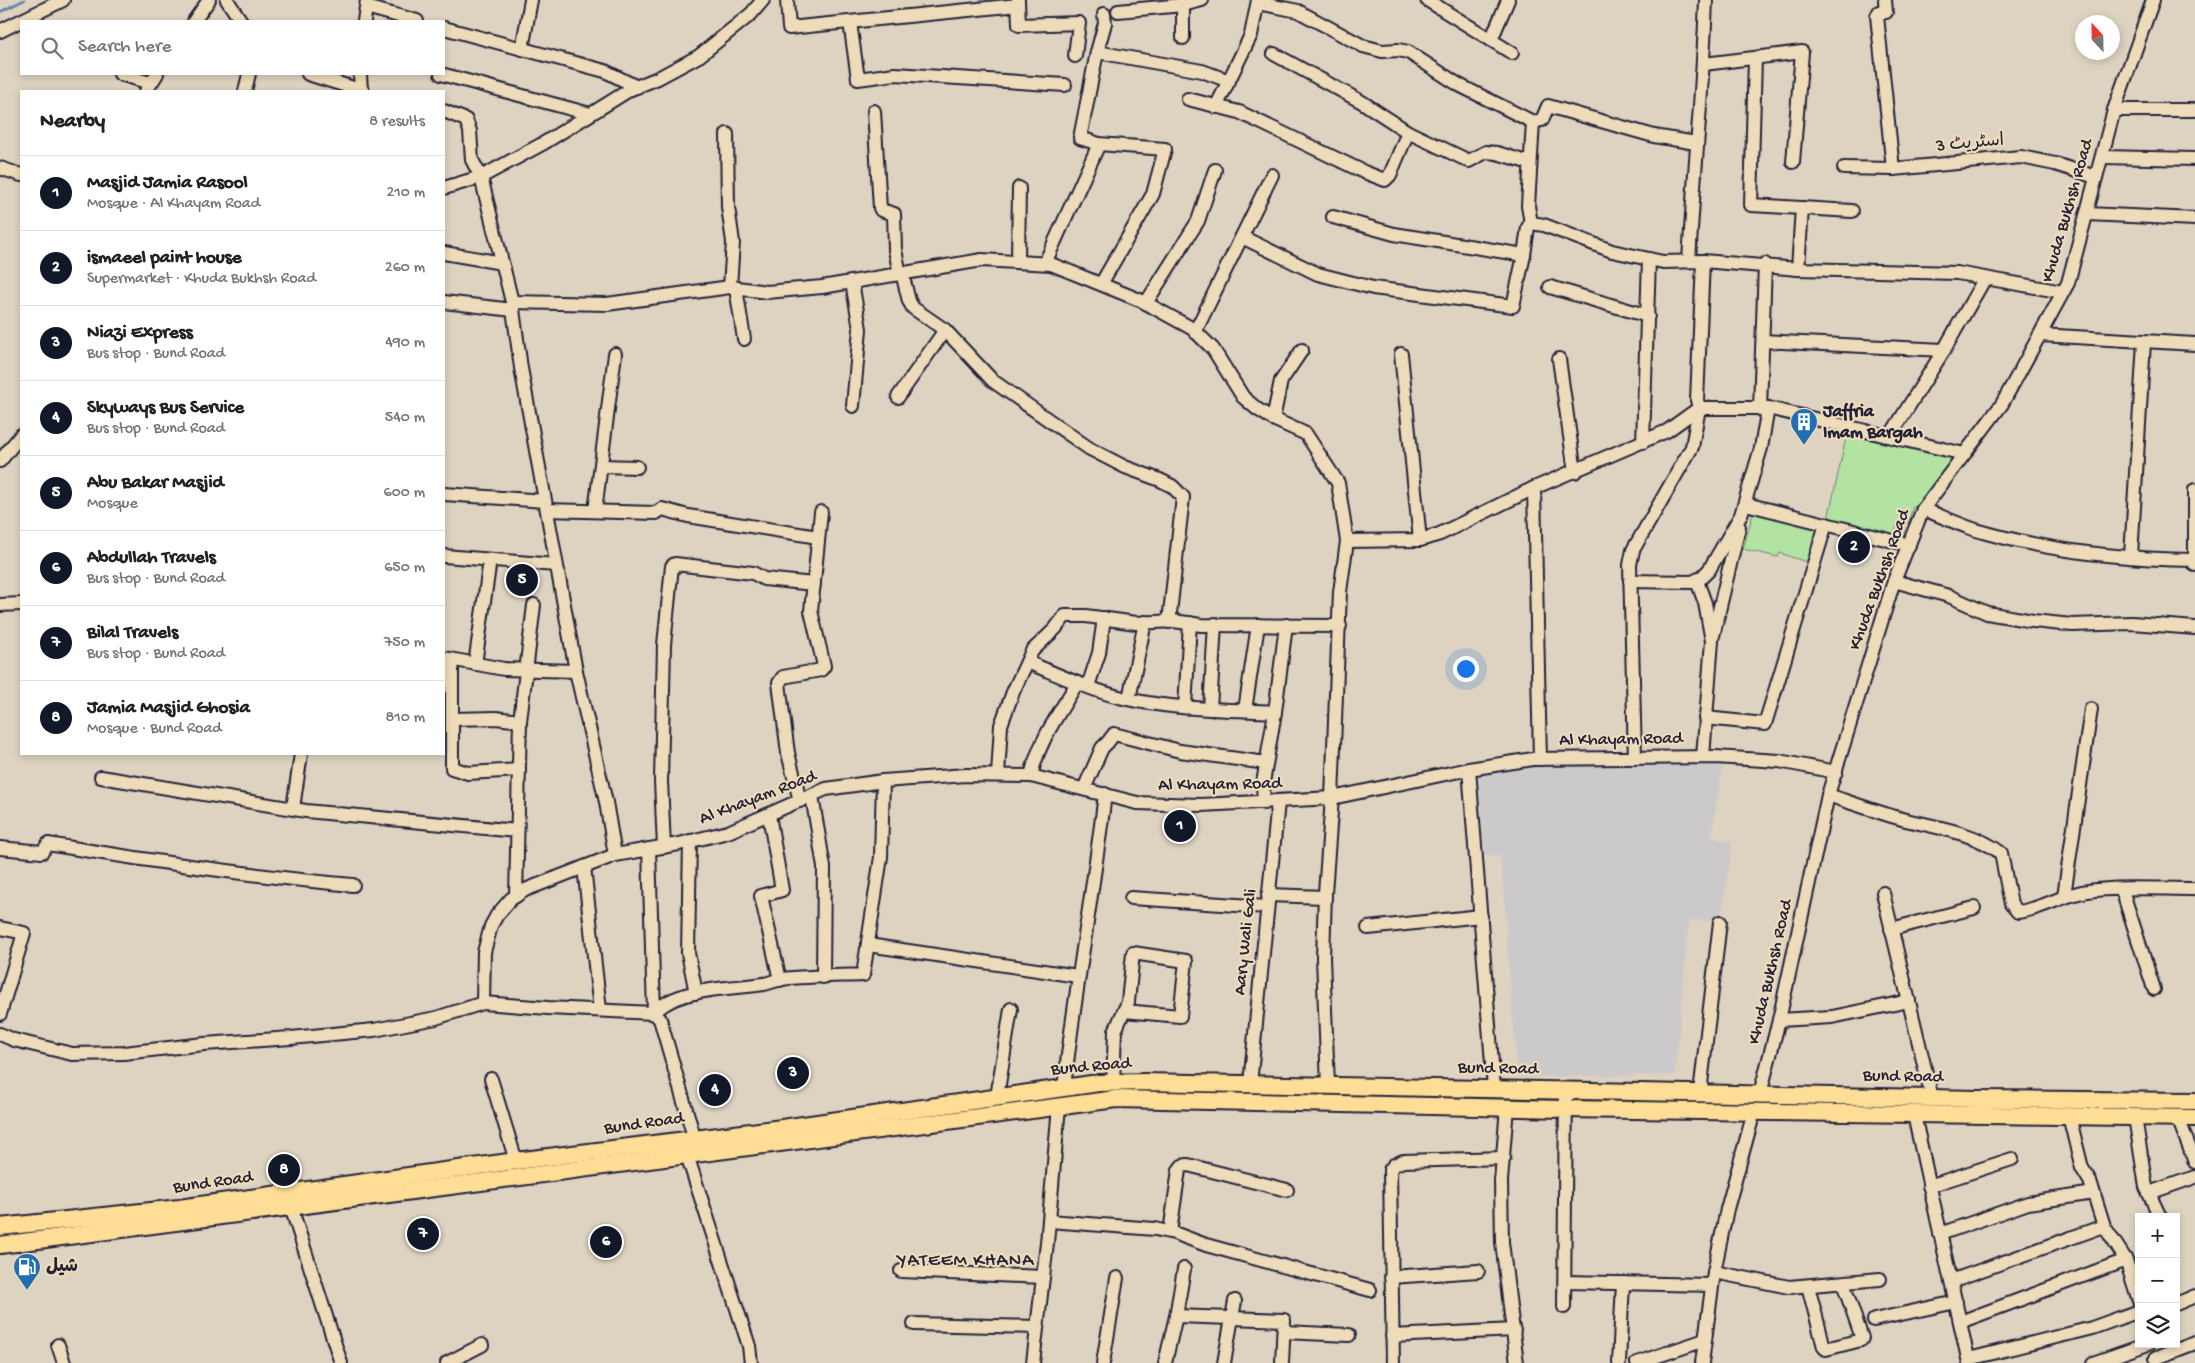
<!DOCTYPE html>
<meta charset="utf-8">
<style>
body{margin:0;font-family:"Gochi Hand","Playpen Sans Arabic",sans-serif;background:#f6f6f6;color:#222}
.controls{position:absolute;right:15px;bottom:15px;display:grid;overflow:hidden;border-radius:0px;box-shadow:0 2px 8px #0003}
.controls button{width:45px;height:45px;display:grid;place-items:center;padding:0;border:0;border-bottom:1px solid #e0e0e0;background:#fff;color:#222;font:25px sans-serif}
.compass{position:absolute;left:2075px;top:15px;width:45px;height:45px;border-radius:50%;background:#fff;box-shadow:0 2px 8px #0003;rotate:338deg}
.you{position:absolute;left:1465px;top:668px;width:18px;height:18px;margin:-12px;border:4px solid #fff;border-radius:50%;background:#1a73e8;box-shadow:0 0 0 8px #1a73e833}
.badge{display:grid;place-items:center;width:32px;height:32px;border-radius:50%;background:#111827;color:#fff;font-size:16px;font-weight:700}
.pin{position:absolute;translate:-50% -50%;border:2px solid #fff;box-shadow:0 1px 5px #0006}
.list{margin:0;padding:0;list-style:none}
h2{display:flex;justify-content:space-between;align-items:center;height:65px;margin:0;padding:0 20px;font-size:21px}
h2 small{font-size:16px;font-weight:400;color:#767676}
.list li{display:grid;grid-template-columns:32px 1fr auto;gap:15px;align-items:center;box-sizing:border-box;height:75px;padding:0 20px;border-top:1px solid #e0e0e0}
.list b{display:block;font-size:19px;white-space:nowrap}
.list p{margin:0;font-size:16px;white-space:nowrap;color:#767676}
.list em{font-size:16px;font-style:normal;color:#767676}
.icon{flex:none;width:28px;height:28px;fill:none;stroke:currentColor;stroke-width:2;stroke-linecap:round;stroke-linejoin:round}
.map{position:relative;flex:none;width:2195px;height:1363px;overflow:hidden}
.search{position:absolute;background:#fff;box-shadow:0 2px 8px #0003;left:20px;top:20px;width:425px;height:55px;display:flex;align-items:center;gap:12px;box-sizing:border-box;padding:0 18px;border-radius:0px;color:#767676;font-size:19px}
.panel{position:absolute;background:#fff;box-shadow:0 2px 8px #0003;left:20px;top:90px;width:425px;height:665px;border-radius:0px}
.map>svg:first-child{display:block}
.built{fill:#ccc9ca}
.green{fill:#b2e3a3;stroke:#6a826f}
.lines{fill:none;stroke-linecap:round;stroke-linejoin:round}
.stream{stroke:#6687a9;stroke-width:3}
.minor-casing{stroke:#22223b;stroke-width:16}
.major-casing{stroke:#22223b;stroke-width:20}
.minor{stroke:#eddbb9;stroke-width:12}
.major{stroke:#fedd96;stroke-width:16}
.labels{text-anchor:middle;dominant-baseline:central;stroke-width:4.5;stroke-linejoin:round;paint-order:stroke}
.street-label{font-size:18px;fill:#22223b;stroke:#eddbb9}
.poi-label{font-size:18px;font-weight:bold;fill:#22223b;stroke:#eddbb9;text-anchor:start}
.neighbourhood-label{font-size:19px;letter-spacing:1px;fill:#22223b;stroke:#eddbb9}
</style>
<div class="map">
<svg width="2195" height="1363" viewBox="0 0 2195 1363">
<rect width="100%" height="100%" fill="#ded3c1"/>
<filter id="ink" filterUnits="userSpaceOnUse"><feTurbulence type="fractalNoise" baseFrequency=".02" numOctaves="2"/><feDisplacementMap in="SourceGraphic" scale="10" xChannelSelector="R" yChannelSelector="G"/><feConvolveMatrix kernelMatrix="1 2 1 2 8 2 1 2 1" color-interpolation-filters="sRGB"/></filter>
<g filter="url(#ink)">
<path class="built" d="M 1724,757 L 1711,838 L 1733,842 L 1720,922 L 1689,920 L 1675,1075 L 1517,1077 L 1501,857 L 1481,855 L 1474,773 L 1540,759 Z"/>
<g class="green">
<path d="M 1847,433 L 1961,458 L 1923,509 L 1913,507 L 1908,524 L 1898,521 L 1894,536 L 1827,524 Z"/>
<path d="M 1753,513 L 1819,530 L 1809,563 L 1780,553 L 1778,557 L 1743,549 Z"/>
</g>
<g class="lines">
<path class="stream" d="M 0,12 L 24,0"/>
<defs>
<g id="minor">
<path d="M 227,0 L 241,21"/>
<path d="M 787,0 L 789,28 L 1018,5"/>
<path d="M 1018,0 L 1019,25 L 1079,23 L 1075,56"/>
<path d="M 1183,0 L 1183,38"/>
<path d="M 1427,0 L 1512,53"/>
<path d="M 1885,0 L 1886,12 L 1879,12 L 1877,16 L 1893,169"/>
<path d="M 1258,3 L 1298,11 L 1363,46 L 1382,51 L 1398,50 L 1408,52 L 1459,85 L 1533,122 L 1542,120 L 1548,106 L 1654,136 L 1696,143"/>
<path d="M 366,7 L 417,21"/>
<path d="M 1118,11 L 1183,5 L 1202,0"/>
<path d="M 194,21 L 209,0"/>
<path d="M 364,21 L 367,0"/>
<path d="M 850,22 L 858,79 L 895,74 L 1065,85"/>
<path d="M 444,28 L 605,71 L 637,87"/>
<path d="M 0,31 L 63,0"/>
<path d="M 1491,40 L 1508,0"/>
<path d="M 522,49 L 531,0"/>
<path d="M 1097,52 L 1202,71 L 1229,81"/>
<path d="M 1274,54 L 1362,102 L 1408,132 L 1469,161 L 1486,152 L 1497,153 L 1530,163"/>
<path d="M 1755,58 L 1751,205 L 1852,211"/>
<path d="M 1704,64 L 1802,52 L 1793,162"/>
<path d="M 120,74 L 150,83"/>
<path d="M 308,74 L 363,91"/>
<path d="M 360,74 L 361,91"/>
<path d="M 441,74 L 590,114"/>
<path d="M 146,91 L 157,74"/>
<path d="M 245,91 L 249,74"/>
<path d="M 1188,99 L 1239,112 L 1364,172 L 1385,180 L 1390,175 L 1408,132"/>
<path d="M 1216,107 L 1251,35 L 1258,0"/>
<path d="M 2114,110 L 2195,110"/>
<path d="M 444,111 L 466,120 L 470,131 L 472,160 L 481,177 L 512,302 L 521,368 L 576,671 L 606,802 L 615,855"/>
<path d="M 874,111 L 880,208 L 881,210 L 894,214 L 895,250 L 900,274"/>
<path d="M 727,134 L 728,207 L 733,242 L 730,287"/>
<path d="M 2102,157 L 2195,159"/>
<path d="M 0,168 L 21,175"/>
<path d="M 1844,168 L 1893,169 L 2021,157 L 2055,164 L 2096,177"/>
<path d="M 444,188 L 481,177 L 544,143 L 631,89 L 658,78 L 699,56 L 751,14 L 763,0"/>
<path d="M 2087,214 L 2195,219"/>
<path d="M 1333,217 L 1394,234 L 1524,255 L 1528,227 L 1531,223 L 1528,206 L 1533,122"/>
<path d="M 1531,223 L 1544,225 L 1612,251 L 1663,262 L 1703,261 L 1798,269 L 1957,273 L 2063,292"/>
<path d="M 1242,237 L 1318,274 L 1373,288 L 1513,306 L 1524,255"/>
<path d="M 444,253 L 502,263"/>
<path d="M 1018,261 L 1019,188"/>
<path d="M 1689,261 C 1694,174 1703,87 1706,0"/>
<path d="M 1045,263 L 1099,144"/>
<path d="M 1798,269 L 1802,208"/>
<path d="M 902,273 L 909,301 L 913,308 L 945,330 L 993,381 L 1090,449 L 1125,467 L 1160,480 L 1172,486 L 1183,497 L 1169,622"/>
<path d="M 852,282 L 860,329 L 853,406"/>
<path d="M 1101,284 L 1153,194 L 1165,149 L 1099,144 L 1080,138 L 1097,52 L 1105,23 L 1104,14"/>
<path d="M 1550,287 L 1648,316"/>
<path d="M 736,288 L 744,339"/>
<path d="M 444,302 L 513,310"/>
<path d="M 512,302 L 607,304 L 730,287 L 767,292 L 822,287 L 982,260 L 1051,264 L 1142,301 L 1193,329 L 1213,349 L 1243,397 L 1257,409 L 1273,419 L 1306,434 L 1338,483 L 1347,541 L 1340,592 L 1332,798 L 1325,893 L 1323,958 L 1328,1086"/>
<path d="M 1146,303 L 1198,221 L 1215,170"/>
<path d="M 1195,332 L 1272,175"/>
<path d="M 2040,335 L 2195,344"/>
<path d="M 1763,341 L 1944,350"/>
<path d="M 1401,354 L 1420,540"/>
<path d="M 1559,359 L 1575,472"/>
<path d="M 898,397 L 945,330"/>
<path d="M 1760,409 L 1765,264"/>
<path d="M 1273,419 L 1281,381 L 1302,350"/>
<path d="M 1890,436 L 1944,350 L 1985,278"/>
<path d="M 1643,442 L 1649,259"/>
<path d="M 0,461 L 21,435"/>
<path d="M 601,466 L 637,467"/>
<path d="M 1534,488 L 1540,759"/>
<path d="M 2195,490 L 2195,565"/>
<path d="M 444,494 L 545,501"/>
<path d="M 1746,504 L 1909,545"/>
<path d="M 1923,509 C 1941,516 1958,524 1976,530 C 2047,551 2121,559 2194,560"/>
<path d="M 547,510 L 656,513 L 662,509 L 688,516 L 818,537"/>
<path d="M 595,511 L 615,354"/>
<path d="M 1347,541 L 1420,540 L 1440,534 L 1534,488 L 1667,431 L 1699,408 L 1768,408 L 1960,453"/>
<path d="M 444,556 L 556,565"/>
<path d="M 2131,556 L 2144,342"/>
<path d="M 1630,581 L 1692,582 L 1701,578 L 1709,570 L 1741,515 L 1761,448 L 1768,408"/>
<path d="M 1697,581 L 1705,603 L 1712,641 L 1703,757"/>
<path d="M 1894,581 L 1949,596 L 1987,613 L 2033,621 L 2072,625 L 2132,623 L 2195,628"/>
<path d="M 0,605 L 21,604"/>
<path d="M 1713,636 L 1739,527"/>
<path d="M 444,658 L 504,669 L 576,671"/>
<path d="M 452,660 L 452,768 L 468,773 L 519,770"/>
<path d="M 1027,662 C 1059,675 1090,690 1123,698 C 1173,710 1224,709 1275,712"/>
<path d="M 475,664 L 490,560"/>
<path d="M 1088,686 L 1099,653 L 1104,618"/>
<path d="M 1129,699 L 1145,622"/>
<path d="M 1185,707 L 1190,623"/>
<path d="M 1210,709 L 1215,624"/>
<path d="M 1245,710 L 1258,625"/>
<path d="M 1705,718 L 1765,724 L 1826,524"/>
<path d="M 453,719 L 496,718 L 520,721"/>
<path d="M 1635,758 L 1630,565 L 1633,550 L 1692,447 L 1699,408 L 1697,400 L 1703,261"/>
<path d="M 1469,769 L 1494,1089"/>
<path d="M 998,775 L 1001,725 L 1013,692 L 1032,651 L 1055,629 L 1065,616 L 1086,616 L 1136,623 L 1174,621 L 1201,625 L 1340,626"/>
<path d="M 1031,776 C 1039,740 1059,714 1077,683"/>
<path d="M 101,777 L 306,811 L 517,831"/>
<path d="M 1084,789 L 1102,748 L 1108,742 L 1114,734 L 1180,751 L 1266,763"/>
<path d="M 1828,795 C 1852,803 1877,812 1902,819 C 1934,827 1974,832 2001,853 L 2011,904 L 2018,912 C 2043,909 2063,894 2088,891 C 2123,886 2160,889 2195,889"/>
<path d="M 812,796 L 824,867 L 823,977"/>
<path d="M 800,801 L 788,753 L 779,683 L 783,677 L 821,670 L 824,666 L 811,611 L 821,512"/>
<path d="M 1264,803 L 1263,783 L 1275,712 L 1286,625"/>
<path d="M 293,808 L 301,754"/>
<path d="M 769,815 L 782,890 L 761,896 L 780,980"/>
<path d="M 690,841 L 688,953 L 696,993"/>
<path d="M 664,847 L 661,781 L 664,645 L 672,566 L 675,564 L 753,573 L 764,579 L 814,584"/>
<path d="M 0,848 L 42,852 L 48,844 C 149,861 251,876 353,885"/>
<path d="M 649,849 L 654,1013 L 660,1019 L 694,1137"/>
<path d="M 584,867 L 600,1010"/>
<path d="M 2122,890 L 2154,989"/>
<path d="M 1883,893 L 1932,1098"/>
<path d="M 1268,895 L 1325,897"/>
<path d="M 516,896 L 520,721 L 534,605"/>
<path d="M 2064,896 L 2091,709"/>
<path d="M 1131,898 L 1267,907"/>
<path d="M 0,928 L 24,933 L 0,1014"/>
<path d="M 1368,928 L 1481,916"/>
<path d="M 1891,929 L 1974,908"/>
<path d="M 868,945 L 1078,976"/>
<path d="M 483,1003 L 484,952 L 491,926 L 497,915 L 511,899 L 525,890 L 615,855 L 679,844 L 728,832 L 826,789 L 883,781 L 966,775 L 1031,776 L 1137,803 L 1201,805 L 1332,798 L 1469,769 L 1533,759 L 1715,757 L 1779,761 L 1836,772"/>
<path d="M 654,1013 C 677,987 732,989 764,984 C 770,983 776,980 782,979 C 809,976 836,976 863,975 L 881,857 L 883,781"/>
<path d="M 1779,1020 L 1832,1017 L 1909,1001"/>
<path d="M 0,1034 L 14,1040 L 72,1054 L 124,1053 L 204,1044 L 291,1038 L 374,1030 L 436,1018 L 483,1003 L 548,1008 L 654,1013"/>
<path d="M 491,1079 L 516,1161"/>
<path d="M 1113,1083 L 1115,1031 L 1128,1002 L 1133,953 L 1186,961 L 1180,1016 L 1124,1011"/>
<path d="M 1250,1084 L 1278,802"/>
<path d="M 1064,1088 C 1075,990 1093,893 1105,794"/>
<path d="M 1700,1093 L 1720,922"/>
<path d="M 1760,1094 L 1779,1020 L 1828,795 L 1894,581 L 1923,509 L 2002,404 L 2068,283 L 2114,110 L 2153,0"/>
<path d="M 997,1097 L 1011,1009"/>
<path d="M 1507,1107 L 1501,1181 L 1502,1242 L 1517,1363"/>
<path d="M 1914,1115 L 1969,1363"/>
<path d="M 2069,1116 L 2082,1168 L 2090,1181 L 2104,1226 L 2126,1260 L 2139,1301"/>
<path d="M 2135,1117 L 2146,1187 L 2160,1217"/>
<path d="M 2178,1118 L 2195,1162"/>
<path d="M 687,1155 L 749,1346 L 751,1363"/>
<path d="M 1929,1186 L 2012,1159"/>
<path d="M 2149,1193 L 2195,1177"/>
<path d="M 291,1207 L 341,1363"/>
<path d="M 1049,1221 L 1155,1229 L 1174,1233 L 1206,1245 L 1370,1290"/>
<path d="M 1170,1232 L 1179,1170 L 1182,1166 L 1188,1165 L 1287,1190"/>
<path d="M 1940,1234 L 2028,1203 L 2094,1193"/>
<path d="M 901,1271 L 1043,1277"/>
<path d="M 1714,1272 L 1789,1287 L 1880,1279"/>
<path d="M 1391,1277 L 1478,1271"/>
<path d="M 1951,1281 L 2104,1226"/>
<path d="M 1565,1282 L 1712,1285"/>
<path d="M 1808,1286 L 1824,1347 L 1826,1349 L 1861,1340 L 1862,1338 L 1843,1283"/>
<path d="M 2176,1304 L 2195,1296"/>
<path d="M 1564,1307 L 1566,1091"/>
<path d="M 1176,1316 L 1184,1269"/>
<path d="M 1874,1320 L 1956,1302"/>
<path d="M 1960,1322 L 2126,1260"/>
<path d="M 914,1324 L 1037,1327"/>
<path d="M 1284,1332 L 1349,1335"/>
<path d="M 1392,1336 L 1514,1330"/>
<path d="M 58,1345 L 64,1363"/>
<path d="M 2156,1358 L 2195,1343"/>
<path d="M 1969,1359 L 2092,1328 L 2139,1311"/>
<path d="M 447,1363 L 482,1345"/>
<path d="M 1033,1363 L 1047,1243 L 1059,1106"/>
<path d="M 1103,1363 L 1117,1278"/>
<path d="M 1165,1363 L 1176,1316 L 1284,1320 L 1282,1363"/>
<path d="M 1224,1363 L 1235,1301"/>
<path d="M 1393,1363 L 1390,1170 L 1394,1165 L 1403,1161 L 1504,1158"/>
<path d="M 1619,1363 L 1623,1283"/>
<path d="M 1637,1363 L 1705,1340"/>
<path d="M 1702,1363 L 1714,1272 L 1727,1209 L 1754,1112"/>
<path d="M 2093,1363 L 2148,1344"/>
</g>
<g id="major">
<path d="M 0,1227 L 179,1208 L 516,1161 L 782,1128 L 1099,1083 L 1144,1082 L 1978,1099 L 2195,1101"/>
<path d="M 0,1245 L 1116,1099 L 1565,1109 L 2195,1118"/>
</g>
</defs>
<use href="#minor" class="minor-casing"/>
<use href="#major" class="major-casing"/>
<use href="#minor" class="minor"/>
<use href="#major" class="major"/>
</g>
</g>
<defs>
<symbol id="building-pin" viewBox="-11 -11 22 30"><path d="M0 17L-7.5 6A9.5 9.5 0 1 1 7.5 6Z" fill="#1f6fb2" stroke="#eddbb9"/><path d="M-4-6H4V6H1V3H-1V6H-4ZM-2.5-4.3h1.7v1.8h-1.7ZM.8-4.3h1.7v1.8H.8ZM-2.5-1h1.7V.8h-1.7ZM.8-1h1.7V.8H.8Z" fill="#fff"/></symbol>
<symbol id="fuel-pin" viewBox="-11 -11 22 30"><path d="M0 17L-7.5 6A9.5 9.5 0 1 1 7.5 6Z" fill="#1f6fb2" stroke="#eddbb9"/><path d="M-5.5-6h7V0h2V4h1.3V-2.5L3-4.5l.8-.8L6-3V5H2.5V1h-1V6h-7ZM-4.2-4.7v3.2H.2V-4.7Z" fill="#fff"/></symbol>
</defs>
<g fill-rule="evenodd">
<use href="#building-pin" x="1788" y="406" width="32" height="43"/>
<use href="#fuel-pin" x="11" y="1251" width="32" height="43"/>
</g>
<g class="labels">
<g class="street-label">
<text transform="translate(1970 144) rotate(-5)">اسٹریٹ 3</text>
<text transform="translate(2068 211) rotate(-74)">Khuda Bukhsh Road</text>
<text transform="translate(1880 580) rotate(-70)">Khuda Bukhsh Road</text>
<text transform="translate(1621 740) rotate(-1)">Al Khayam Road</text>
<text transform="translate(1220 785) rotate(-1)">Al Khayam Road</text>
<text transform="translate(758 798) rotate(-21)">Al Khayam Road</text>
<text transform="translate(1246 942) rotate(-84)">Aary Wali Gali</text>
<text transform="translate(1771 972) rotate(-77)">Khuda Bukhsh Road</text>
<text transform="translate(1091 1067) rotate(-5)">Bund Road</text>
<text transform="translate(1498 1069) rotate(1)">Bund Road</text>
<text transform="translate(1903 1077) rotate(1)">Bund Road</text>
<text transform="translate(644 1124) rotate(-8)">Bund Road</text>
<text transform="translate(213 1183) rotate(-8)">Bund Road</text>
</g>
<g class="poi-label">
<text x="1823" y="412">Jaffria<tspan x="1823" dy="21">Imam Bargah</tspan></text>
<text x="46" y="1267">شیل</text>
</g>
<g class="neighbourhood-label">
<text x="966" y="1261">YATEEM KHANA</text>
</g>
</g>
</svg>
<div class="controls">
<button>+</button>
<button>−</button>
<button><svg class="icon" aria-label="layers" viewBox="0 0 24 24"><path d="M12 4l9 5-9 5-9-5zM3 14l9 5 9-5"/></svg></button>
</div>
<svg class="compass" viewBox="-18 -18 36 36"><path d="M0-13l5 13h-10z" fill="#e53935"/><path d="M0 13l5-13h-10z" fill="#767676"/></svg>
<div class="you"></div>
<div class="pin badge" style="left:1180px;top:826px">1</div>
<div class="pin badge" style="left:1854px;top:547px">2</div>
<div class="pin badge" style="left:793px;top:1073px">3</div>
<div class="pin badge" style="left:715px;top:1090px">4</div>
<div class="pin badge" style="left:522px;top:580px">5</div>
<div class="pin badge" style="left:606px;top:1242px">6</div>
<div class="pin badge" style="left:423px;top:1234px">7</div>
<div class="pin badge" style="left:284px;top:1170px">8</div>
<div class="search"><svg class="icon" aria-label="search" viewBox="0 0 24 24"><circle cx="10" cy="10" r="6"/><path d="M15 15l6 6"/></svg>Search here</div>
<section class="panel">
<h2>Nearby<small>8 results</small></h2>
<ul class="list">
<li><span class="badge">1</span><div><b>Masjid Jamia Rasool</b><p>Mosque · Al Khayam Road</p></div><em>210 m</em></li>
<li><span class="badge">2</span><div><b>ismaeel paint house</b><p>Supermarket · Khuda Bukhsh Road</p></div><em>260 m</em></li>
<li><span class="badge">3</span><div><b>Niazi Express</b><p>Bus stop · Bund Road</p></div><em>490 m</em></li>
<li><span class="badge">4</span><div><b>Skyways Bus Service</b><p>Bus stop · Bund Road</p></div><em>540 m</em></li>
<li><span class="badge">5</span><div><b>Abu Bakar Masjid</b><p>Mosque</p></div><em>600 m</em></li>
<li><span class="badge">6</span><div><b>Abdullah Travels</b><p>Bus stop · Bund Road</p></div><em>650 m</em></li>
<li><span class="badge">7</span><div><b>Bilal Travels</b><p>Bus stop · Bund Road</p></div><em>750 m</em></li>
<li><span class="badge">8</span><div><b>Jamia Masjid Ghosia</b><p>Mosque · Bund Road</p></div><em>810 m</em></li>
</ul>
</section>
</div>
